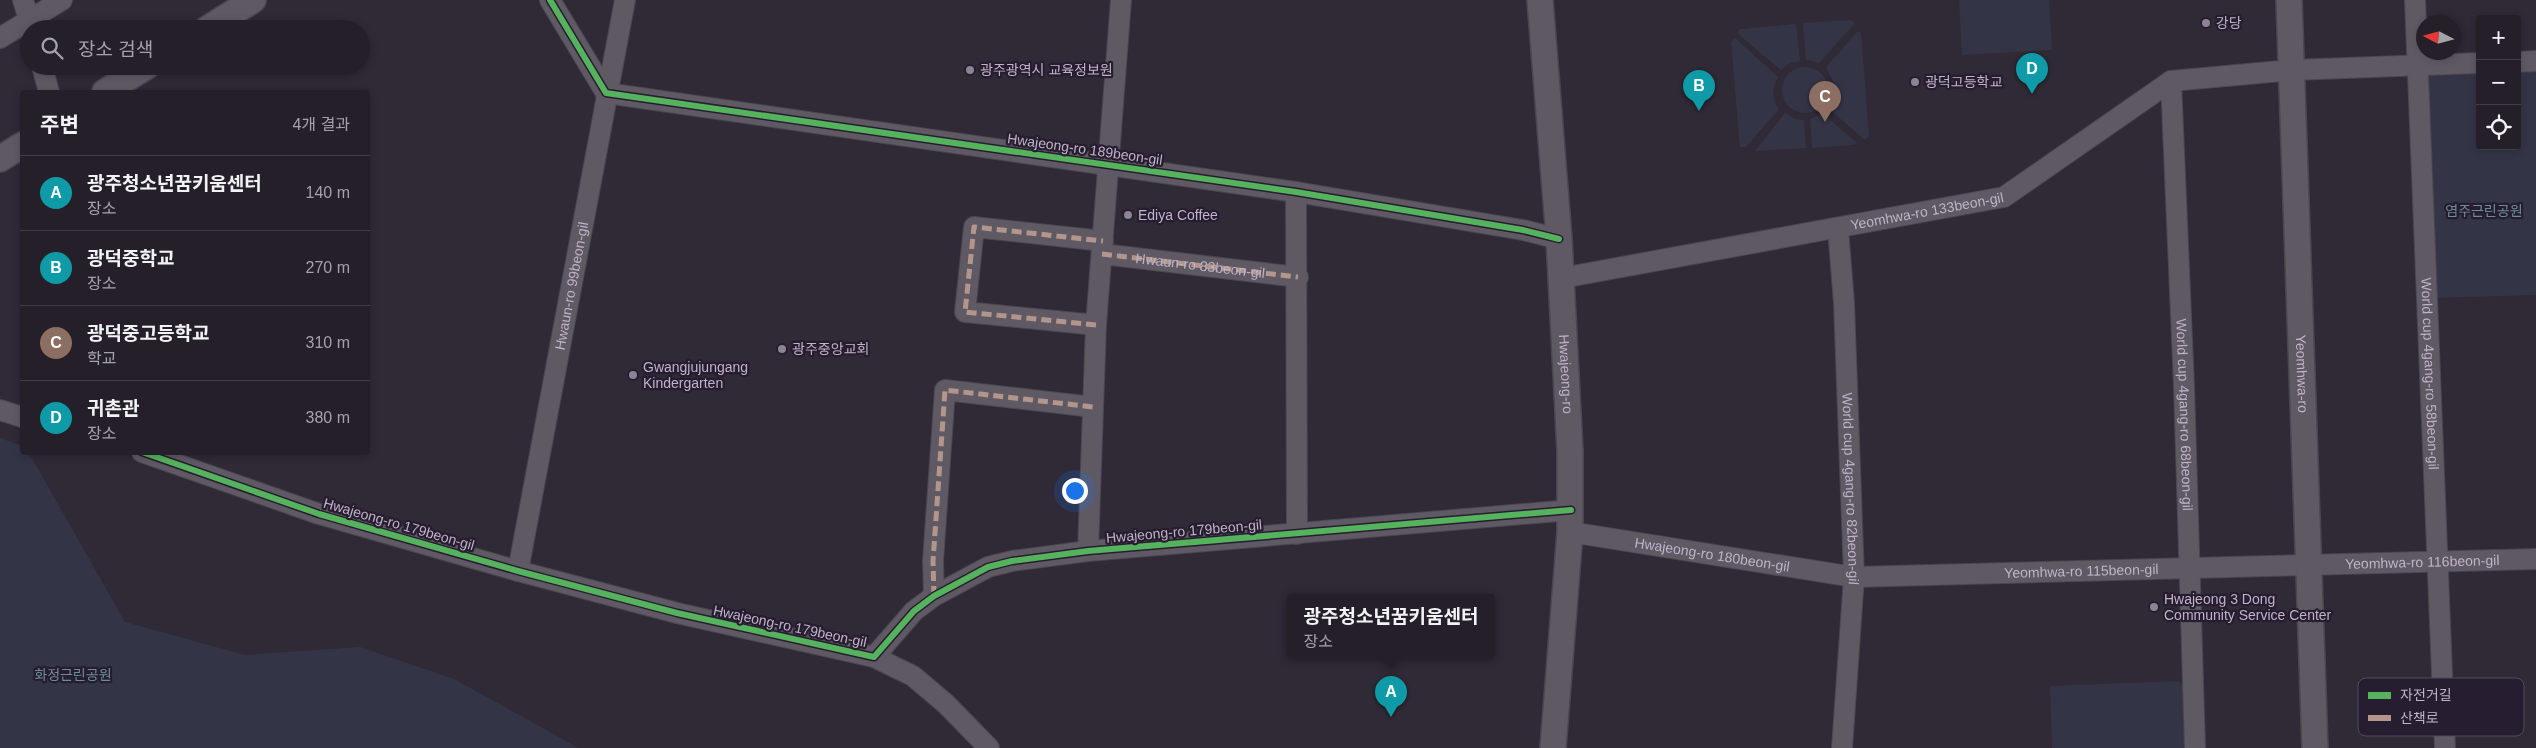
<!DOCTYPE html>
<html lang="ko">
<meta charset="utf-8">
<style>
body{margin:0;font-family:Helvetica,"Noto Sans KR",sans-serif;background:#302c34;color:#f1f3f6}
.controls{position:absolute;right:15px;top:15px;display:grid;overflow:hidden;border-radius:5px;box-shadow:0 2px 8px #0003}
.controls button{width:45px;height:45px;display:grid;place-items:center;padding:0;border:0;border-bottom:1px solid #413d45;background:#241f28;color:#f1f3f6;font:25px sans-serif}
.compass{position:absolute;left:2416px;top:15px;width:45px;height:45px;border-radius:50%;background:#241f28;box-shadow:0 2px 8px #0003;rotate:276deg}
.you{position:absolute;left:1074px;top:490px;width:18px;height:18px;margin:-12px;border:4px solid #fff;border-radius:50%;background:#1a73e8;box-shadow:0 0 0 8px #1a73e833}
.badge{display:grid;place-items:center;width:32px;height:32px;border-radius:50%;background:#8d8394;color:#fff;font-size:16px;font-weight:700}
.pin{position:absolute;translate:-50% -41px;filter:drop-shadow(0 1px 2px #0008)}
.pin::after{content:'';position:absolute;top:26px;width:18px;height:15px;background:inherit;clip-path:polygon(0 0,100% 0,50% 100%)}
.popup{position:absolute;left:1287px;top:594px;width:208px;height:65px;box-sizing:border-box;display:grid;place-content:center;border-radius:5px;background:#241f28;filter:drop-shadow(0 1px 4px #0005);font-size:16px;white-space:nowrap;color:#a3a2a8}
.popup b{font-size:19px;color:#f1f3f6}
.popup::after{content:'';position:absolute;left:50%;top:100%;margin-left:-10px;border:10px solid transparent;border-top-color:#241f28}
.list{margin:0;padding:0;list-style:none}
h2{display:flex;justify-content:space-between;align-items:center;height:65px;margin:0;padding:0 20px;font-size:21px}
h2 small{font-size:16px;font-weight:400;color:#a3a2a8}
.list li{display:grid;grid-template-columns:32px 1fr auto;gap:15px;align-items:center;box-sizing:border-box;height:75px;padding:0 20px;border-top:1px solid #413d45}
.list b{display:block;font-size:19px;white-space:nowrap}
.list p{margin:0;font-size:16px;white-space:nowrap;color:#a3a2a8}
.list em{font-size:16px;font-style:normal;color:#a3a2a8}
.icon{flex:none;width:28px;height:28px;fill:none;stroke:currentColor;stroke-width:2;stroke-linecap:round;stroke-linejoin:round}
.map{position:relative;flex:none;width:2536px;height:748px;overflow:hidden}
.search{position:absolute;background:#241f28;box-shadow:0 2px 8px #0003;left:20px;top:20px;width:350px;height:55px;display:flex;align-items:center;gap:12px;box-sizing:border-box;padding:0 18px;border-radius:28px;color:#a3a2a8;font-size:19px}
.panel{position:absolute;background:#241f28;box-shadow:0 2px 8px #0003;left:20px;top:90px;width:350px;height:365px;border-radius:5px}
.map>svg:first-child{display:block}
.green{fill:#333547}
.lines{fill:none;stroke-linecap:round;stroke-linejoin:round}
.minor-casing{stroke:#4b454f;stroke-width:22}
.tertiary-casing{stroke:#4b454f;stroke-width:28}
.minor{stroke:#5f5964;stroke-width:20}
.tertiary{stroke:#5f5964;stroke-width:25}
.quiet{stroke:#b2968c;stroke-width:5;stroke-dasharray:10 5;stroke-linecap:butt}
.cycleway-casing{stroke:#271d30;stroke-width:9}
.cycleway{stroke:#56b35d;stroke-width:6}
.poi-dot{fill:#8d8394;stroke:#271d30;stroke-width:2}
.labels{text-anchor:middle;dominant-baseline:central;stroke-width:4.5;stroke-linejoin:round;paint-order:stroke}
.poi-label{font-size:14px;fill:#bfb3c7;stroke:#271d30;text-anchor:start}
.street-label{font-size:14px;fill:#bfb3c7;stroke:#271d30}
.park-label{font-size:14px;fill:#6b8e96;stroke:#271d30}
.key{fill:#271d30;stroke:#554a5d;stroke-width:1}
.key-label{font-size:14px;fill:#bfb3c7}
</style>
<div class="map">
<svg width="2536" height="748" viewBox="0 0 2536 748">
<rect width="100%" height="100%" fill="#302936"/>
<g class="green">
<path d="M 1959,0 L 2049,0 L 2052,50 L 1962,55 Z"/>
<path d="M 1851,20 L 1855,23 L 1819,63 L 1806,60 L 1803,23 Z"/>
<path d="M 1796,24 L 1800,61 L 1790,63 L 1781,70 L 1737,33 L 1740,29 Z"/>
<path d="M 1857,32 L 1861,32 L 1869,136 L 1865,140 L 1829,109 L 1835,85 L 1826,67 Z"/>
<path d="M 1735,38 L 1778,77 C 1772,88 1771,99 1779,109 L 1746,147 L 1740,147 L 1731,42 Z"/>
<circle cx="1805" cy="90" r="23"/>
<path d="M 2536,69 L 2536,295 L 2434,298 L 2429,72 L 2480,70 L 2480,146 L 2517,146 L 2517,70 Z"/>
<path d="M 1785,113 L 1795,119 L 1804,120 L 1806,148 L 1755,151 Z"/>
<path d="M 1823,114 L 1857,143 L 1854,145 L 1812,148 L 1810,119 Z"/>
<path d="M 0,438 L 22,446 L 22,452 L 29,453 L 125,622 L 245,655 L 360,647 L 454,679 L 579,748 L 0,748 Z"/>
<path d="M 2178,681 L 2187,688 L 2189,748 L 2052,748 L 2050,686 Z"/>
</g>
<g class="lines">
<defs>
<g id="minor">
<path d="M 23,0 L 32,29"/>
<path d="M 550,0 L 606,93 L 1296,192 L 1523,230 L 1559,239"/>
<path id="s1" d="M 2415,0 L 2445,748"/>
<path d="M 0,38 L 62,0"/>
<path d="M 2517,62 L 2536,61"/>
<path d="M 42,66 L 49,92"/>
<path id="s2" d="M 2171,81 L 2184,386 L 2195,748"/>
<path d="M 1296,192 L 1297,534"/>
<path id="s3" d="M 1838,229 L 1844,303 L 1854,577 L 1842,748"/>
<path id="s4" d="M 1102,254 L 1298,277"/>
<path id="s5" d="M 1562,278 L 2004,197 L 2171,81 L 2292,70 L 2480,63"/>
<path d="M 1096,325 L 965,312 L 974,227 L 1103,241"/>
<path d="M 0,410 L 22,417"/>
<path d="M 142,452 L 319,514 L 518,571 L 677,613 L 874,657 L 914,611 L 934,596 L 988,567 L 1012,561 L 1088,551 L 1571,510"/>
<path id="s6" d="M 1570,532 L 1854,577 L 2536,559"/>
<path d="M 1088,551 L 1096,325 L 1121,0"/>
<path id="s7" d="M 518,571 L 625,0"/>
<path d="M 934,596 L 933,561 L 945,390 L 1093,407"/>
<path d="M 874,657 L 913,676 L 946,704 L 989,748"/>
</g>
<g id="tertiary">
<path id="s8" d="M 1540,0 L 1559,239 L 1570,451 L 1570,532 L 1553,748"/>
<path id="s9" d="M 2289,0 L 2315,748"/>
<path d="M 207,29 L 253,0"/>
<path d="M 105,92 L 147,66"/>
<path d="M 0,159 L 22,145"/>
</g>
</defs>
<use href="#minor" class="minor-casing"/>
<use href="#tertiary" class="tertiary-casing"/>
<use href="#minor" class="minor"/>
<use href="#tertiary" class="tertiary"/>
<g class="quiet">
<path d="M 1102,254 L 1298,277"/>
<path d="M 1096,325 L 965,312 L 974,227 L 1103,241"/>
<path d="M 934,596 L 933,561 L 945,390 L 1093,407"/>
</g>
<defs>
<g id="cycleway">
<path d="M 550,0 L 606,93 L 1296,192 L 1523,230 L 1559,239"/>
<path d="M 142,452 L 319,514 L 518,571 L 677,613 L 874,657 L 914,611 L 934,596 L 988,567 L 1012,561 L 1088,551 L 1571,510"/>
</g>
</defs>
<use href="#cycleway" class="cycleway-casing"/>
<use href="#cycleway" class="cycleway"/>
</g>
<g class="poi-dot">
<circle cx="2206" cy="23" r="5"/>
<circle cx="970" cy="70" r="5"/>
<circle cx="1915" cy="82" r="5"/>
<circle cx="1128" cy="215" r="5"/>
<circle cx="782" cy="349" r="5"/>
<circle cx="633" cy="375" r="5"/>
<circle cx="2154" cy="607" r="5"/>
</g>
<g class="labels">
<g class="poi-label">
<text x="2216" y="23">강당</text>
<text x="980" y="70">광주광역시 교육정보원</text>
<text x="1925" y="82">광덕고등학교</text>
<text x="1138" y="215">Ediya Coffee</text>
<text x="792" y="349">광주중앙교회</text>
<text x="643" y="367">Gwangjujungang<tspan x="643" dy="16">Kindergarten</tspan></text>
<text x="2164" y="599">Hwajeong 3 Dong<tspan x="2164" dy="16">Community Service Center</tspan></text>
</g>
<g class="street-label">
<text transform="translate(1085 149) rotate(8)">Hwajeong-ro 189beon-gil</text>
<text stroke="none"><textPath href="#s5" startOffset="371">Yeomhwa-ro 133beon-gil</textPath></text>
<text stroke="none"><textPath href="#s4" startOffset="99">Hwaun-ro 83beon-gil</textPath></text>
<text stroke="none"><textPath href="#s7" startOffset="290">Hwaun-ro 99beon-gil</textPath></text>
<text stroke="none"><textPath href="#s8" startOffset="375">Hwajeong-ro</textPath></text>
<text stroke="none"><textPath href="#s9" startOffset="374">Yeomhwa-ro</textPath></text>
<text stroke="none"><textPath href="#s1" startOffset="374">World cup 4gang-ro 58beon-gil</textPath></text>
<text stroke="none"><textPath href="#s2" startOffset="334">World cup 4gang-ro 68beon-gil</textPath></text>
<text stroke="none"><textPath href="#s3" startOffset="260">World cup 4gang-ro 82beon-gil</textPath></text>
<text transform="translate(399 524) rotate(16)">Hwajeong-ro 179beon-gil</text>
<text transform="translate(1184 531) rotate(-5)">Hwajeong-ro 179beon-gil</text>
<text stroke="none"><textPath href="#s6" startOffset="144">Hwajeong-ro 180beon-gil</textPath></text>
<text stroke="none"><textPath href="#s6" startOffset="856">Yeomhwa-ro 116beon-gil</textPath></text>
<text stroke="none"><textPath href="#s6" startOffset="515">Yeomhwa-ro 115beon-gil</textPath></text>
<text transform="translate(790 626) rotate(12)">Hwajeong-ro 179beon-gil</text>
</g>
<g class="park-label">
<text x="2484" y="211">염주근린공원</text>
<text x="73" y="675">화정근린공원</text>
</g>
</g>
<rect x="2358" y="678" width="166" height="58" rx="8" class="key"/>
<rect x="2368" y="692" width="23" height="7" fill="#56b35d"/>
<rect x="2368" y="715" width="23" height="6" fill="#b2968c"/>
<g class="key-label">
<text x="2400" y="700">자전거길</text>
<text x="2400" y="723">산책로</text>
</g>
</svg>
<div class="controls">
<button>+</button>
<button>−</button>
<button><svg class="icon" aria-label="locate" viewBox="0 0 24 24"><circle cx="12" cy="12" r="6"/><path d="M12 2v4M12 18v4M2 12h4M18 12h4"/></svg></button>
</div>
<svg class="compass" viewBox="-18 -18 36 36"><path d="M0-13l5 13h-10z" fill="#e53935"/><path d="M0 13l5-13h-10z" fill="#a3a2a8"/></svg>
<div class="you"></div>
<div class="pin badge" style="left:1391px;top:717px;background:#0f9aa8">A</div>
<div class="popup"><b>광주청소년꿈키움센터</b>장소</div>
<div class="pin badge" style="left:1699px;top:111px;background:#0f9aa8">B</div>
<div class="pin badge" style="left:1825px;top:122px;background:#8d6e63">C</div>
<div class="pin badge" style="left:2032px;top:94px;background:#0f9aa8">D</div>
<div class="search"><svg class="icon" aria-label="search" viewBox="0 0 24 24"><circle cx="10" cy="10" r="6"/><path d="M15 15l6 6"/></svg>장소 검색</div>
<section class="panel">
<h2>주변<small>4개 결과</small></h2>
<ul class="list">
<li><span class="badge" style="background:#0f9aa8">A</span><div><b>광주청소년꿈키움센터</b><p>장소</p></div><em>140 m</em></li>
<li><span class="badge" style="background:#0f9aa8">B</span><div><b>광덕중학교</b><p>장소</p></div><em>270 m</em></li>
<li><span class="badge" style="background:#8d6e63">C</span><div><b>광덕중고등학교</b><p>학교</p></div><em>310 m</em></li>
<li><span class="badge" style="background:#0f9aa8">D</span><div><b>귀촌관</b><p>장소</p></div><em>380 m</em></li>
</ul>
</section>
</div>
